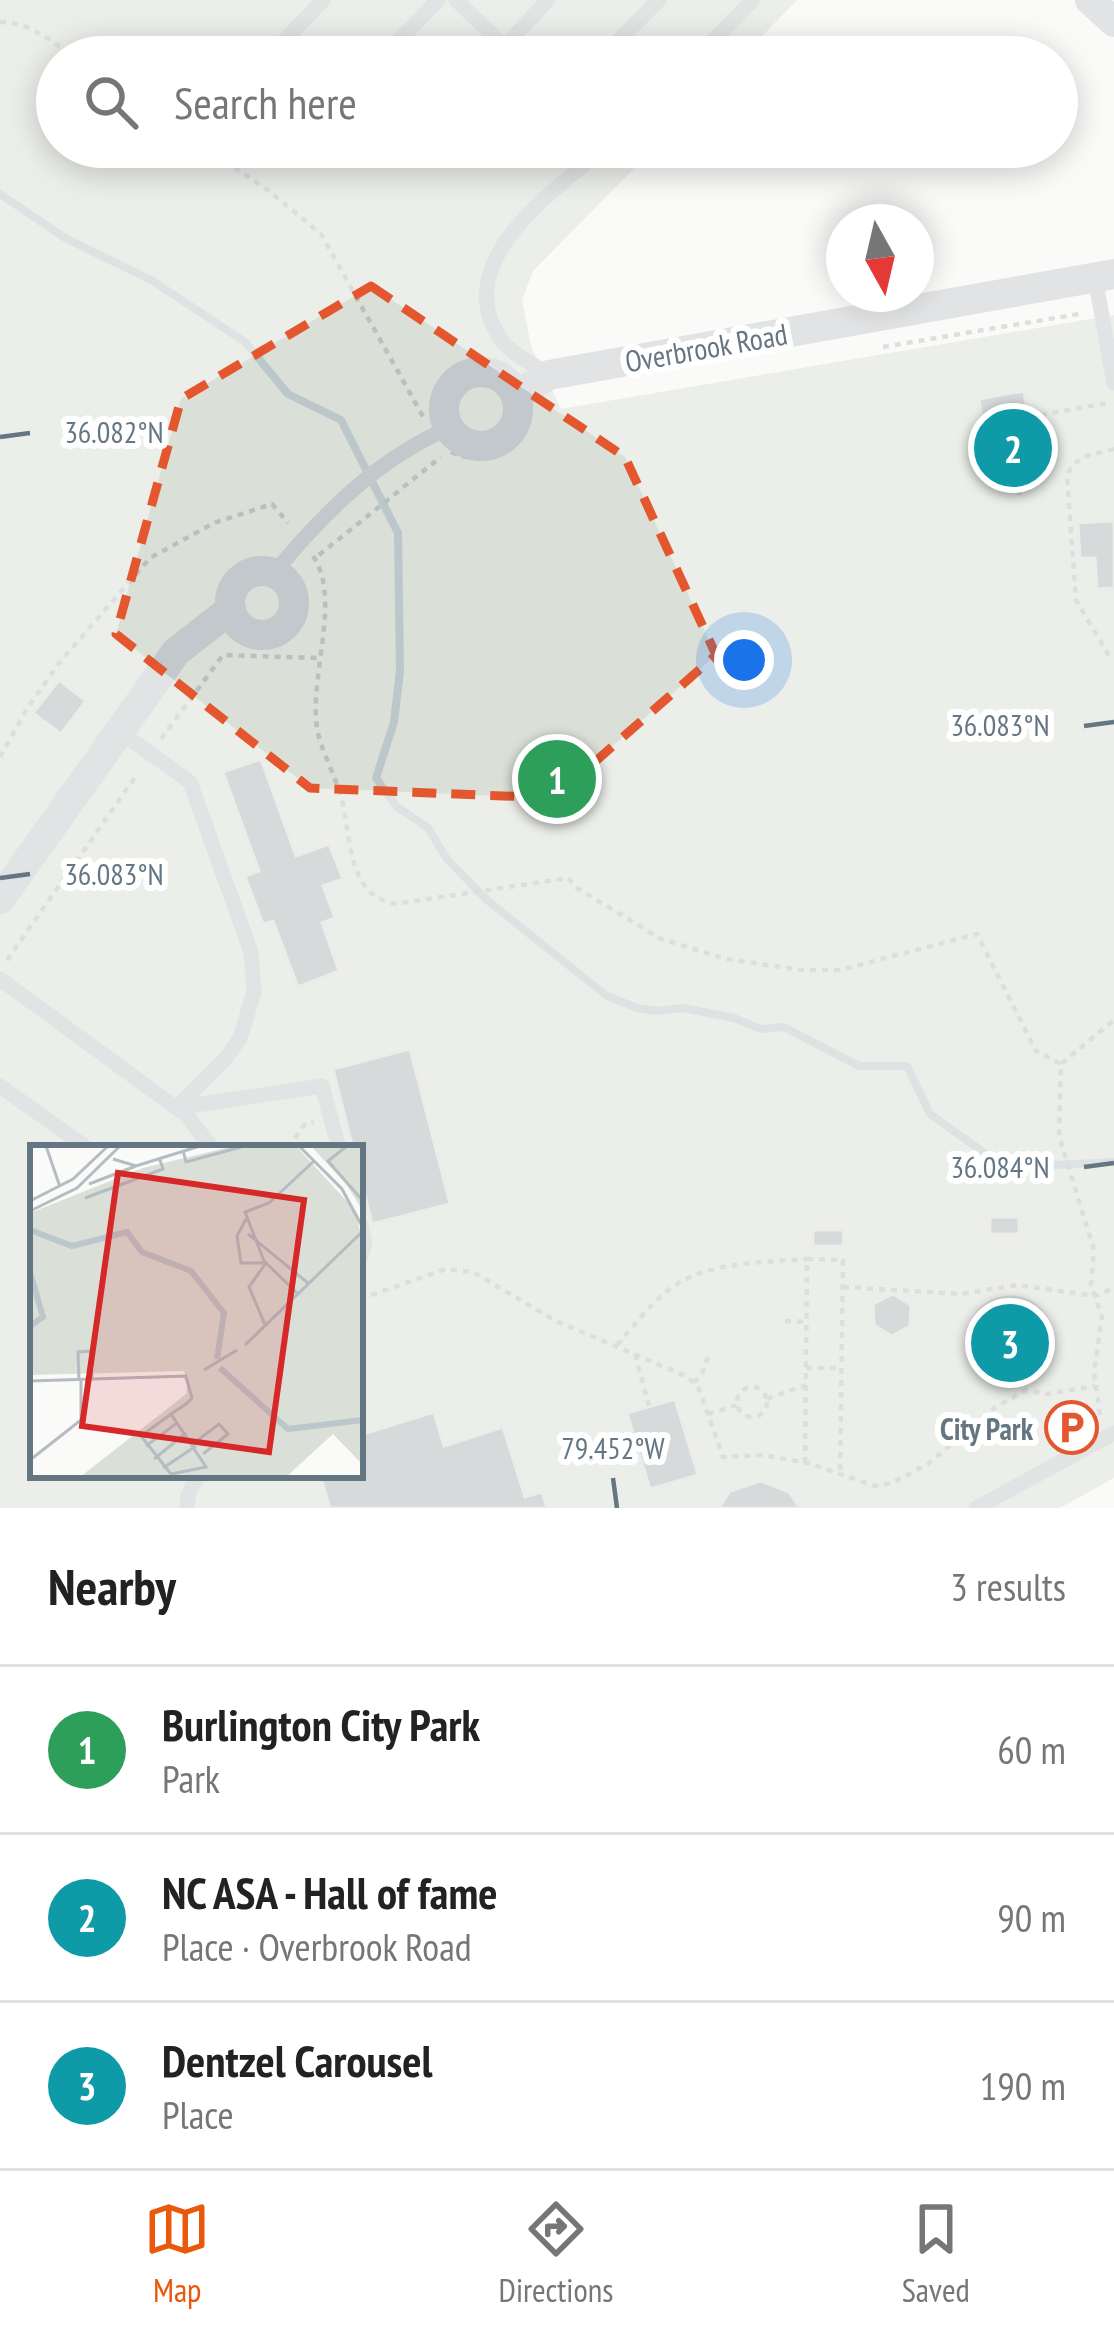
<!DOCTYPE html>
<meta charset="utf-8">
<style>
body{margin:0;font-family:"PT Sans Narrow",sans-serif;background:#f6f6f6;color:#222}
.compass{position:absolute;left:826px;top:204px;width:108px;height:108px;border-radius:50%;background:#fff;box-shadow:0 6px 30px #0003;rotate:172deg}
.you{position:absolute;left:744px;top:660px;width:42px;height:42px;margin:-30px;border:9px solid #fff;border-radius:50%;background:#1a73e8;box-shadow:0 0 0 18px #1a73e833}
.badge{display:grid;place-items:center;width:78px;height:78px;border-radius:50%;background:#ea580c;color:#fff;font-size:39px;font-weight:700}
.pin{position:absolute;translate:-50% -50%;border:6px solid #fff;box-shadow:0 3px 12px #0006}
.list{margin:0;padding:0;list-style:none}
h2{display:flex;justify-content:space-between;align-items:center;height:156px;margin:0;padding:0 48px;font-size:51px}
h2 small{font-size:39px;font-weight:400;color:#767676}
.list li{display:grid;grid-template-columns:78px 1fr auto;gap:36px;align-items:center;box-sizing:border-box;height:168px;padding:0 48px;border-top:3px solid #e0e0e0}
.list b{display:block;font-size:45px;white-space:nowrap}
.list p{margin:0;font-size:39px;white-space:nowrap;color:#767676}
.list em{font-size:39px;font-style:normal;color:#767676}
.icon{flex:none;width:66px;height:66px;fill:none;stroke:currentColor;stroke-width:2;stroke-linecap:round;stroke-linejoin:round}
.map{position:relative;flex:none;width:1114px;height:1508px;overflow:hidden}
.search{position:absolute;background:#fff;box-shadow:0 6px 30px #0003;left:36px;right:36px;top:36px;height:132px;display:flex;align-items:center;gap:30px;box-sizing:border-box;padding:0 42px;border-radius:66px;color:#767676;font-size:45px}
.sheet{height:660px;background:#fff}
nav{display:flex;justify-content:space-around;align-items:center;box-sizing:border-box;height:168px;border-top:3px solid #e0e0e0;background:#fff;font-size:33px;color:#767676}
nav a{display:grid;justify-items:center;gap:6px}
nav .on{color:#ea580c}
.map>svg:first-child{display:block}
.green{fill:#dadfd7;fill-rule:evenodd}
.lines{fill:none;stroke-linecap:round;stroke-linejoin:round}
.stream{stroke:#bbc7cb;stroke-width:8}
.building{fill:#aab3b9;stroke:#dcdcda;stroke-width:3}
.path{stroke:#bbbfc2;stroke-width:4.5;stroke-dasharray:6 6;stroke-linecap:butt}
.service{stroke:#c3c8cc;stroke-width:15}
.minor{stroke:#c3c8cc;stroke-width:30}
.marked{fill:none;stroke:#e4572e;stroke-width:9;stroke-dasharray:24 15;stroke-linejoin:round}
.ticks{fill:none;stroke:#657683;stroke-width:4.5}
.labels{text-anchor:middle;dominant-baseline:central;stroke-width:12;stroke-linejoin:round;paint-order:stroke}
.street-label{font-size:30px;fill:#657683;stroke:#fff}
.poi-label{font-size:30px;font-weight:bold;fill:#657683;stroke:#fff;text-anchor:end}
.inset-river{fill:none;stroke:#bbc7cb;stroke-width:6}
.inset-road{fill:none;stroke:#b5bdc2;stroke-width:3}
.view{fill:#d62828;fill-opacity:0.15;stroke:#d62828;stroke-width:6}
.inset-edge{fill:none;stroke:#657683;stroke-width:6}
.ticks-label{font-size:30px;text-anchor:middle;fill:#657683;stroke:#fff;stroke-width:12;stroke-linejoin:round;paint-order:stroke}
</style>
<div class="map">
<svg width="1114" height="1508" viewBox="0 0 1114 1508">
<rect width="100%" height="100%" fill="#fafaf8"/>
<path class="green" d="M 0,0 L 797,0 L 742,57 L 57,57 L 57,147 L 655,147 L 533,271 L 522,300 L 531,346 L 561,409 L 1114,315 L 1114,1478 L 1060,1508 L 0,1508 ZM 33,1148 L 360,1148 L 360,1475 L 33,1475 Z"/>
<g class="lines">
<path class="stream" d="M 0,194 L 65,238 L 153,281 L 245,342 L 288,394 L 341,420 L 398,533 L 400,671 L 394,722 L 376,778 L 396,806 L 428,828 L 447,859 L 487,900 L 607,996 L 637,1008 L 656,1011 L 683,1008 L 734,1018 L 761,1029 L 784,1027 L 859,1066 L 907,1066 L 930,1114 L 1014,1174 L 1055,1165 L 1114,1162"/>
</g>
<g class="building">
<path d="M 1024,391 L 1033,445 L 1050,456 L 1020,498 L 977,467 L 988,452 L 979,399 Z"/>
<path d="M 1114,521 L 1114,588 L 1097,589 L 1095,558 L 1080,558 L 1078,523 Z"/>
<path d="M 59,680 L 86,701 L 61,734 L 33,713 Z"/>
<path d="M 261,759 L 296,856 L 329,844 L 343,879 L 323,886 L 335,918 L 322,923 L 339,971 L 298,987 L 273,921 L 263,924 L 245,876 L 259,871 L 223,772 Z"/>
<path d="M 410,1049 L 450,1204 L 372,1224 L 360,1175 L 360,1148 L 353,1148 L 333,1069 Z"/>
<rect x="990" y="1217" width="29" height="17"/>
<path d="M 813,1230 L 844,1230 L 843,1246 L 813,1246 Z"/>
<path d="M 893,1294 L 911,1305 L 910,1326 L 892,1336 L 874,1325 L 873,1304 Z"/>
<circle cx="1010" cy="1339" r="45"/>
<path d="M 675,1399 L 698,1475 L 650,1489 L 627,1413 Z"/>
<path d="M 434,1412 L 444,1446 L 503,1427 L 525,1497 L 542,1492 L 547,1508 L 330,1508 L 320,1475 L 360,1475 L 360,1435 Z"/>
<path d="M 761,1481 L 789,1492 L 800,1508 L 719,1508 L 730,1491 Z"/>
</g>
<g class="lines">
<g class="path">
<path d="M 0,22 C 29,22 51,41 74,57"/>
<path d="M 205,147 L 269,191 L 321,234 L 425,420"/>
<path d="M 883,347 L 1079,314"/>
<path d="M 1029,417 L 1108,403"/>
<path d="M 1114,449 C 1094,455 1074,454 1067,477 L 1076,600 L 1108,654 L 1114,657"/>
<path d="M 451,452 C 485,467 512,451 529,420"/>
<path d="M 319,555 L 441,457"/>
<path d="M 313,556 C 342,599 309,675 317,728 C 321,751 335,774 341,797 C 348,822 348,855 360,878 C 368,894 378,899 395,904 L 568,878 L 577,888 L 661,939 L 727,959 L 801,970 L 840,970 L 977,934 L 1036,1051 L 1061,1064"/>
<path d="M 161,739 L 223,655 L 317,658"/>
<path d="M 0,757 L 28,707 L 59,663 L 150,558 L 214,523 L 272,504 L 288,523"/>
<path d="M 7,960 L 138,773"/>
<path d="M 288,1148 L 304,1125 L 314,1122"/>
<path d="M 843,1287 L 961,1294 L 1018,1285 L 1095,1296 L 1114,1288"/>
<path d="M 360,1299 L 445,1269 L 473,1272 L 556,1321 L 688,1377 L 699,1389 L 723,1457 L 763,1455 L 808,1463 L 875,1486 L 892,1483 L 928,1464 L 991,1410 L 1026,1390 L 1046,1394 L 1095,1386"/>
<path d="M 785,1321 L 807,1322"/>
<path d="M 617,1345 C 635,1325 653,1299 677,1284 C 712,1262 766,1262 807,1259"/>
<path d="M 635,1354 L 649,1406"/>
<path d="M 806,1368 L 842,1368"/>
<path d="M 694,1383 L 704,1370 L 709,1353"/>
<circle cx="752" cy="1402" r="15"/>
<path d="M 767,1399 L 806,1385"/>
<path d="M 708,1414 L 737,1405"/>
<path d="M 1100,1415 L 1094,1372 L 1102,1317 L 1091,1285 L 1094,1250 L 1059,1136 L 1061,1064 L 1114,1020"/>
<path d="M 805,1463 L 807,1259 L 843,1260 L 840,1474"/>
</g>
<g class="service">
<path d="M 456,0 L 516,57"/>
<path d="M 505,46 L 548,0"/>
<path d="M 269,57 L 323,0"/>
<path d="M 383,57 L 438,0"/>
<path d="M 602,57 L 659,0"/>
<path d="M 697,57 L 753,0"/>
<path d="M 1095,277 L 1114,383"/>
<path d="M 549,375 C 535,365 513,355 503,342 C 445,264 553,192 605,147"/>
<path d="M 274,573 C 323,514 377,459 449,428"/>
<path d="M 119,731 L 190,782 L 251,952 L 254,992 L 240,1038 L 226,1058 L 176,1108"/>
<path d="M 0,979 L 186,1115 L 212,1148"/>
<path d="M 0,1086 L 87,1148"/>
<path d="M 176,1108 L 322,1086 L 339,1148"/>
<path d="M 360,1223 L 365,1243 L 360,1258"/>
<path d="M 187,1508 L 188,1495 L 198,1475"/>
<path d="M 976,1508 L 1114,1433"/>
</g>
<g class="minor">
<path d="M 1090,0 L 1114,22"/>
<circle cx="481" cy="409" r="37"/>
<path d="M 516,395 L 549,375 L 1114,274"/>
<circle cx="262" cy="603" r="32"/>
<path d="M 0,899 L 176,652 L 231,609"/>
</g>
</g>
<path d="M0 0H1114V1508H0ZM 371,286 L 625,457 L 716,655 L 554,798 L 310,788 L 116,634 L 181,399 Z" fill="#fafaf8" fill-opacity=".55" fill-rule="evenodd"/>
<path class="marked" d="M 371,286 L 625,457 L 716,655 L 554,798 L 310,788 L 116,634 L 181,399 Z"/>
<path class="ticks" d="M 0,437 L 30,433M 1084,726 L 1114,722M 0,878 L 30,874M 1084,1167 L 1114,1163M 613,1478 L 617,1508"/>
<defs>
<symbol id="parking-ring" viewBox="-11 -11 22 22"><circle r="9.5" fill="#fff" stroke="#e4572e" stroke-width="1.5"/><path d="M-3.5-5.5H1a3.5 3.5 0 0 1 0 7H-1V5.5H-3.5ZM-1-3.4V-.6H.8a1.4 1.4 0 0 0 0-2.8Z" fill="#e4572e"/></symbol>
</defs>
<g fill-rule="evenodd">
<use href="#parking-ring" x="1042" y="1398" width="59" height="59"/>
</g>
<g class="labels">
<g class="street-label">
<text transform="translate(706 347) rotate(-10)">Overbrook Road</text>
</g>
<g class="poi-label">
<text x="1033" y="1428">City Park</text>
</g>
</g>
<g transform="translate(30 1145)">
<rect width="333" height="333" fill="#fafaf8"/>
<path d="M 204,1 L 266,1 L 325,65 L 333,98 L 333,320 L 303,289 L 256,332 L 50,332 L 156,249 L 158,237 L 154,226 L 0,230 L 0,68 L 113,23 ZM 281,1 L 333,1 L 333,66 L 316,39 Z" fill="#dadfd7"/>
<path class="inset-river" d="M 0,85 L 42,101 L 97,87 L 112,107 L 161,126 L 194,168 L 187,214M 0,127 L 13,172 L 0,181M 190,223 L 258,284 L 333,275"/>
<path class="inset-road" d="M 16,1 L 30,42M 269,1 L 312,44 L 333,83M 317,1 L 298,16 L 333,56M 153,5 L 156,17 L 211,2M 83,14 L 106,21 L 170,1M 59,39 L 106,21M 55,53 L 133,24 L 129,12M 0,56 L 43,34 L 78,1M 0,66 L 47,43 L 90,1M 216,74 L 207,91 L 211,118 L 236,118M 218,89 L 278,138M 236,118 L 219,142 L 236,182M 268,149 L 234,116 L 215,67 L 239,58 L 285,15M 215,200 L 333,86M 174,225 L 207,205M 49,235 L 48,207 L 61,206 L 62,235M 0,236 L 157,231M 141,269 L 176,322 L 141,329 L 111,291 L 141,269 L 156,259 L 162,253 L 156,232M 164,298 L 189,279 L 198,289 L 173,309M 116,301 L 147,278M 124,314 L 156,288M 0,315 L 51,275 L 51,235M 133,323 L 166,301"/>
<path class="view" d="M 88,28 L 274,55 L 239,307 L 52,281 Z"/>
<rect width="333" height="333" class="inset-edge"/>
</g>
<g class="ticks-label">
<text x="114" y="443">36.082°N</text>
<text x="1000" y="736">36.083°N</text>
<text x="114" y="885">36.083°N</text>
<text x="1000" y="1178">36.084°N</text>
<text x="613" y="1459">79.452°W</text>
</g>
</svg>
<svg class="compass" viewBox="-18 -18 36 36"><path d="M0-13l5 13h-10z" fill="#e53935"/><path d="M0 13l5-13h-10z" fill="#767676"/></svg>
<div class="you"></div>
<div class="pin badge" style="left:557px;top:779px;background:#2e9e5b">1</div>
<div class="pin badge" style="left:1013px;top:448px;background:#0f9aa8">2</div>
<div class="pin badge" style="left:1010px;top:1343px;background:#0f9aa8">3</div>
<div class="search"><svg class="icon" aria-label="search" viewBox="0 0 24 24"><circle cx="10" cy="10" r="6"/><path d="M15 15l6 6"/></svg>Search here</div>
</div>
<section class="sheet">
<h2>Nearby<small>3 results</small></h2>
<ul class="list">
<li><span class="badge" style="background:#2e9e5b">1</span><div><b>Burlington City Park</b><p>Park</p></div><em>60 m</em></li>
<li><span class="badge" style="background:#0f9aa8">2</span><div><b>NC ASA - Hall of fame</b><p>Place · Overbrook Road</p></div><em>90 m</em></li>
<li><span class="badge" style="background:#0f9aa8">3</span><div><b>Dentzel Carousel</b><p>Place</p></div><em>190 m</em></li>
</ul>
</section>
<nav>
<a class="on"><svg class="icon" aria-label="map" viewBox="0 0 24 24"><path d="M3 6l6-2 6 2 6-2v14l-6 2-6-2-6 2zM9 4v14M15 6v14"/></svg>Map</a>
<a><svg class="icon" aria-label="directions" viewBox="0 0 24 24"><path d="M12 3l9 9-9 9-9-9zM9 14v-3h6M13 9l2 2-2 2"/></svg>Directions</a>
<a><svg class="icon" aria-label="saved" viewBox="0 0 24 24"><path d="M7 4h10v16l-5-4-5 4z"/></svg>Saved</a>
</nav>
